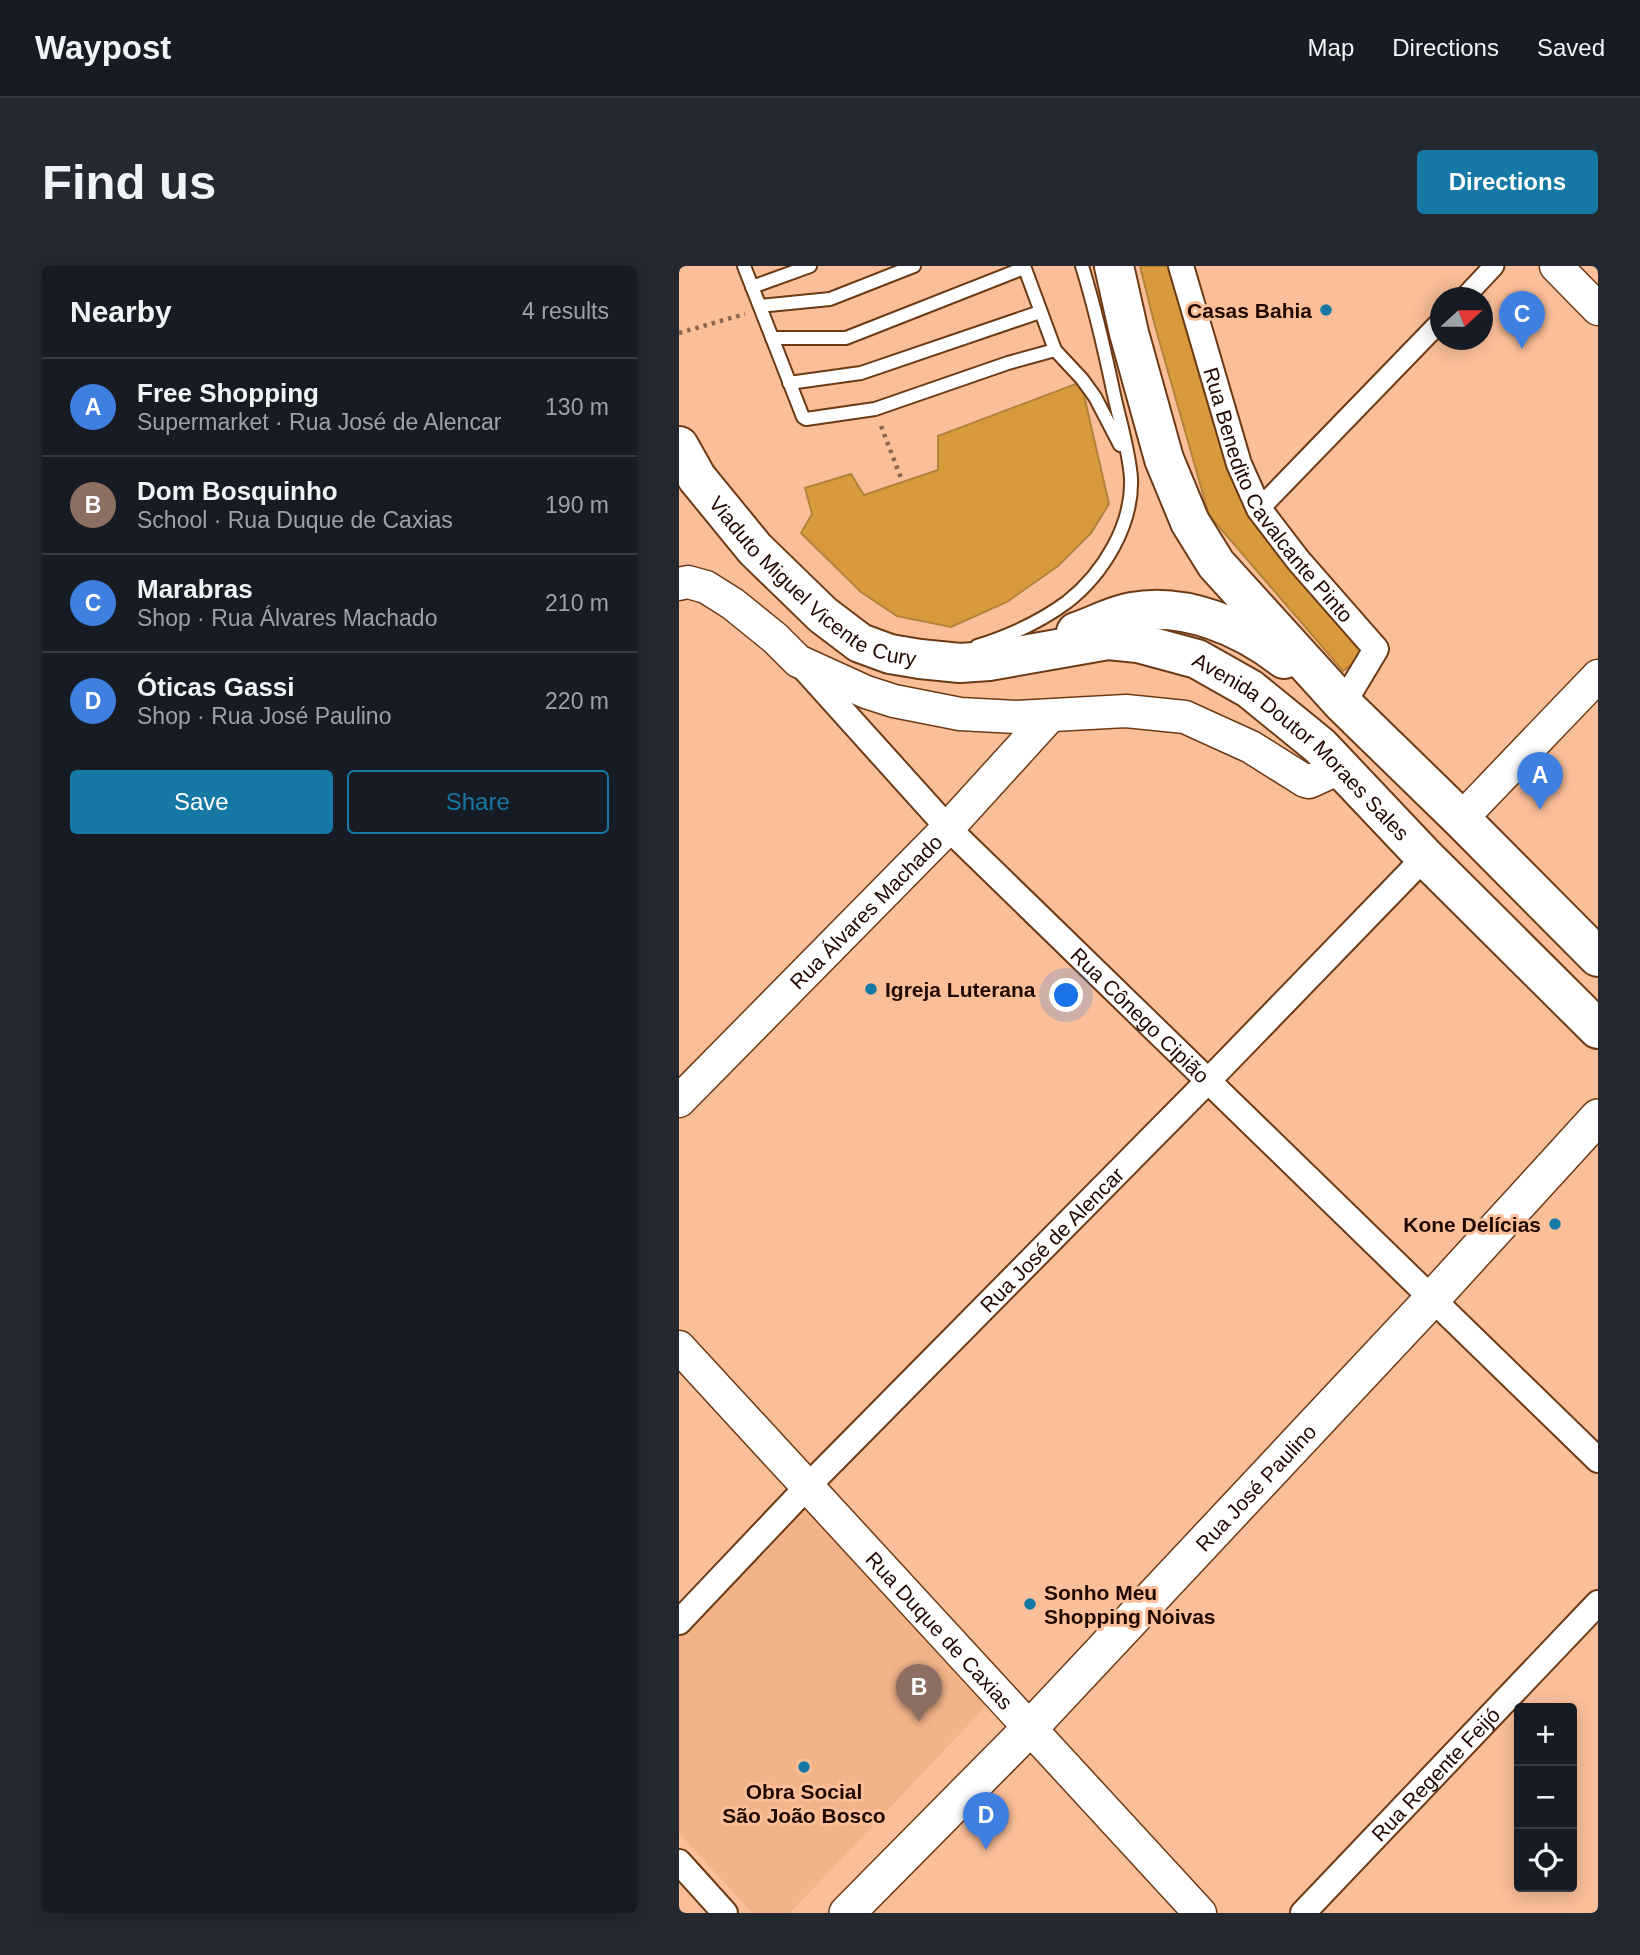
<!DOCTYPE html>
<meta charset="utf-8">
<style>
body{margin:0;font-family:Arial,sans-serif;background:#242831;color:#f1f3f6}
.controls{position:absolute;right:21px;bottom:21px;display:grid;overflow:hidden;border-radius:7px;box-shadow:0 4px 18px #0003}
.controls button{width:63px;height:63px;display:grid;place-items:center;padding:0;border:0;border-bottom:2px solid #363941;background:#171b24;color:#f1f3f6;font:35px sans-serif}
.compass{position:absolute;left:751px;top:21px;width:63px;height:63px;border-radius:50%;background:#171b24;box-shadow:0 4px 18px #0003;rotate:69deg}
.you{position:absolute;left:388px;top:730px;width:24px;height:24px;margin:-18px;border:5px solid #fff;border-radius:50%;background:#1a73e8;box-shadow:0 0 0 10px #1a73e833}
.badge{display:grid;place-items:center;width:46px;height:46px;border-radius:50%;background:#1679a5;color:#fff;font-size:23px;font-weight:700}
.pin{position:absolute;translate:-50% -58px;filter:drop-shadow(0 2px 4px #0008)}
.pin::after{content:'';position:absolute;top:37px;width:24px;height:21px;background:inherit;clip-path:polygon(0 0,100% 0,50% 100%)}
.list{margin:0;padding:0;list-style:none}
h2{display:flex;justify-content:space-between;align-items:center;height:91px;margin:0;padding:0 28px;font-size:30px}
h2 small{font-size:23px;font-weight:400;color:#9ea1a6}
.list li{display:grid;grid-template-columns:46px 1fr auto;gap:21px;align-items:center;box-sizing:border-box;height:98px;padding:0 28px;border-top:2px solid #363941}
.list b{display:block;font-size:26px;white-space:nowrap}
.list p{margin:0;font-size:23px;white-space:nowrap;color:#9ea1a6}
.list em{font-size:23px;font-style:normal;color:#9ea1a6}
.actions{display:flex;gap:14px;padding:21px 28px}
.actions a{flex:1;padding:16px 0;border:2px solid #1679a5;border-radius:7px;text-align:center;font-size:24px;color:#1679a5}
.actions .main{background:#1679a5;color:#fff}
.icon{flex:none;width:38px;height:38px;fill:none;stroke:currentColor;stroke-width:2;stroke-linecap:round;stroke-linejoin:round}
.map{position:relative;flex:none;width:919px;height:1647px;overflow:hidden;border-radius:7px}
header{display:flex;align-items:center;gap:42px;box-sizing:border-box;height:98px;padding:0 35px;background:#171b24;border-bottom:2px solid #363941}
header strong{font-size:33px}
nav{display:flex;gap:38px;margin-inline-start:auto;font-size:24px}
.intro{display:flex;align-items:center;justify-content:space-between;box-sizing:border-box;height:168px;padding:0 42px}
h1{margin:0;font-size:49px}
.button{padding:18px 32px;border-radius:7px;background:#1679a5;color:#fff;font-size:24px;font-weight:700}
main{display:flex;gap:42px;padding:0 42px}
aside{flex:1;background:#171b24;border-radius:7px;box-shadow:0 4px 18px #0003}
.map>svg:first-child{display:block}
.built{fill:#f2b389}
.building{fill:#d89a3c;stroke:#b3833b;stroke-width:2}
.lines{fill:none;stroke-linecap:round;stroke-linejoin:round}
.service-casing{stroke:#6c3b16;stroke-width:16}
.pedestrian-casing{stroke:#6c3b16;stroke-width:23}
.minor-casing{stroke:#6c3b16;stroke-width:28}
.tertiary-casing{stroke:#6c3b16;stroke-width:35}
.secondary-casing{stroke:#6c3b16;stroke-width:38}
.primary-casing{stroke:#6c3b16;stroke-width:42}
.path{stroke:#8f654e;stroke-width:4.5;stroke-dasharray:3.5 5;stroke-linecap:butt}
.service{stroke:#fff;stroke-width:12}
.pedestrian{stroke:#fff;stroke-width:19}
.minor{stroke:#fff;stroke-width:24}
.tertiary{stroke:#fff;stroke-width:32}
.secondary{stroke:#fff;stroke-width:35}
.primary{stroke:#fff;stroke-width:38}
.primary-bridge-casing{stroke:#6c3b16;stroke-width:42;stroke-linecap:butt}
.primary-bridge{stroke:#fff;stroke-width:38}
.poi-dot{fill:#1679a5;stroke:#fabf99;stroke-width:2.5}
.labels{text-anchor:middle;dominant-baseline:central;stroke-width:6;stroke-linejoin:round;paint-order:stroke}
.poi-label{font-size:21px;font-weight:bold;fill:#220900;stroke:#fabf99;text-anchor:end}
.street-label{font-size:21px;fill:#220900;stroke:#fabf99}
</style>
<header>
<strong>Waypost</strong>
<nav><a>Map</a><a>Directions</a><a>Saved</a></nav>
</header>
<div class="intro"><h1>Find us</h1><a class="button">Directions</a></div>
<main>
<aside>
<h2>Nearby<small>4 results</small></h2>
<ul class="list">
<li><span class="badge" style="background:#3f7fe0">A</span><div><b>Free Shopping</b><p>Supermarket · Rua José de Alencar</p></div><em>130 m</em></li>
<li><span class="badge" style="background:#8d6e63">B</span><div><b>Dom Bosquinho</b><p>School · Rua Duque de Caxias</p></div><em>190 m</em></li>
<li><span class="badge" style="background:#3f7fe0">C</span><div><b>Marabras</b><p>Shop · Rua Álvares Machado</p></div><em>210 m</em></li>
<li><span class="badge" style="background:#3f7fe0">D</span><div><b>Óticas Gassi</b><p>Shop · Rua José Paulino</p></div><em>220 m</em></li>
</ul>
<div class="actions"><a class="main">Save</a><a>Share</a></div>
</aside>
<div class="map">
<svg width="919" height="1647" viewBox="0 0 919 1647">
<rect width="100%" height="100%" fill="#fabf99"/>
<path class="built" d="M 131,1233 L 312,1435 L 111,1647 L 73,1647 L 0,1567 L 0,1365 Z"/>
<g class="building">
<path d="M 461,0 L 492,0 L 552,200 L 577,259 L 688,388 L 664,405 L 530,249 L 476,60 Z"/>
<path d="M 402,116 L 430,238 L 412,267 L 379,300 L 328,336 L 272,361 L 218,350 L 182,326 L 122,267 L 133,248 L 126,222 L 172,208 L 185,229 L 259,204 L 259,170 Z"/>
</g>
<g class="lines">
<defs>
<g id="service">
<path d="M 65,0 L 124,151 L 127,153 L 196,143 L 329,97 L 376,84"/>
<path d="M 345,0 L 376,84 L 403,113 L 416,131 L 441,179"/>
<path d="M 73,21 L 131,0"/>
<path d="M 81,40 L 151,33 L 235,0"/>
<path d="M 93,72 L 167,72 L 345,2"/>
<path d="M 110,117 L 182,107 L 361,46"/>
<path d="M 298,380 C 330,370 361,356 388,336 C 424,308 454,259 452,212 C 450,185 441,156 435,129 C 426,86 416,42 403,0"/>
</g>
<g id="pedestrian">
<path d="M 785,32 L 815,0"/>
<path d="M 580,243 L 762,55"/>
</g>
<g id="minor">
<path id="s1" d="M 502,0 L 560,198 L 580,243 L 619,294 L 697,383 L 664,438"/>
<path id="s2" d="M 124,401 L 269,562 L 919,1194"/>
<path id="s3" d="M 0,1356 L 128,1221 L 530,814 L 746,591"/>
<path d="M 0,1596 L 46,1647"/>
<path id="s4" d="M 624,1647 L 919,1337"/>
</g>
<g id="tertiary">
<path d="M 877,0 L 919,43"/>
<path d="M 0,318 L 9,316 L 27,321 L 54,338 L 96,372 L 119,395 L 187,426 L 215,435 L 281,448 L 337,451 L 447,445 L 506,451 L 572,481 L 626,515 L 630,516 L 663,501"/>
<path d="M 782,553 L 919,410"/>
<path id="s5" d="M 0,835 L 269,562 L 370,451"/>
<path id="s6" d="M 0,1081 L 521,1647"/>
</g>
<g id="secondary">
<path id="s7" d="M 168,1647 L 351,1462 L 753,1033 L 919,851"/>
</g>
<g id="primary">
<path d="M 435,0 L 450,67 L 485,193 L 511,256 L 537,298 L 664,438 L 782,553 L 919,691"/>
<path d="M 0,180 L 18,212"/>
<path d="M 397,366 C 415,360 435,349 453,346 C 506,336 564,361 605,393"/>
<path id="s8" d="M 241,393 L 281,397 L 310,395 L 429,374 L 459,377 L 518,393 L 571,423 L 641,480 L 746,591 L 919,763"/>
</g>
</defs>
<use href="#service" class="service-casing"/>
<use href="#pedestrian" class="pedestrian-casing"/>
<use href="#minor" class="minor-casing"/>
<use href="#tertiary" class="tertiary-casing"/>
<use href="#secondary" class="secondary-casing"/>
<use href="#primary" class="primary-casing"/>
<g class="path">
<path d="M 0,67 L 66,48"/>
<path d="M 202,160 L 222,212"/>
</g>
<use href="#service" class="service"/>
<use href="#pedestrian" class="pedestrian"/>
<use href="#minor" class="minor"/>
<use href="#tertiary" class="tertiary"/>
<use href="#secondary" class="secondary"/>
<use href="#primary" class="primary"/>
<defs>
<g id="primary-bridge">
<path id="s9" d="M 18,212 L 76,283 L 144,349 L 181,377 L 211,388 L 241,393"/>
</g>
</defs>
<use href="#primary-bridge" class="primary-bridge-casing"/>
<use href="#primary-bridge" class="primary-bridge"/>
</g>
<g class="poi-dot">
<circle cx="647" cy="44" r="7"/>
<circle cx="192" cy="723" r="7"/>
<circle cx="876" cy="958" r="7"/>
<circle cx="351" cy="1338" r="7"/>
<circle cx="125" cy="1501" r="7"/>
</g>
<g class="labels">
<g class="poi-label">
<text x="633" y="44">Casas Bahia</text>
<text x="206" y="723" text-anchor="start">Igreja Luterana</text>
<text x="862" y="958">Kone Delícias</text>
<text x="365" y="1326" text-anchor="start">Sonho Meu<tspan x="365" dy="24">Shopping Noivas</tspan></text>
<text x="125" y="1525" text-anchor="middle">Obra Social<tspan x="125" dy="24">São João Bosco</tspan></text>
</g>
<g class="street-label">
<text stroke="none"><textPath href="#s1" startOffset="252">Rua Benedito Cavalcante Pinto</textPath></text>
<text stroke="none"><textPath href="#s9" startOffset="159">Viaduto Miguel Vicente Cury</textPath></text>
<text stroke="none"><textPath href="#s8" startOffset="418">Avenida Doutor Moraes Sales</textPath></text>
<text stroke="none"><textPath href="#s5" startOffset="266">Rua Álvares Machado</textPath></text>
<text stroke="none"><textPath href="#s2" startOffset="485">Rua Cônego Cipião</textPath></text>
<text stroke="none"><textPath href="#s3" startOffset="534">Rua José de Alencar</textPath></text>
<text stroke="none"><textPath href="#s7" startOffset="590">Rua José Paulino</textPath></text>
<text stroke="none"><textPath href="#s6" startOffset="385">Rua Duque de Caxias</textPath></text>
<text stroke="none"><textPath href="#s4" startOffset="192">Rua Regente Feijó</textPath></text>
</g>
</g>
</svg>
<div class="controls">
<button>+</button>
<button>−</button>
<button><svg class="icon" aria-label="locate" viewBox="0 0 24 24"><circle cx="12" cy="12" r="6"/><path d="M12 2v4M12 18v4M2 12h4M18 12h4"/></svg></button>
</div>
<svg class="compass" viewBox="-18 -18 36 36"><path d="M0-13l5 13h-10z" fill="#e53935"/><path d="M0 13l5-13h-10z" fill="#9ea1a6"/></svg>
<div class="you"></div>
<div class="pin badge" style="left:861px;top:544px;background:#3f7fe0">A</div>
<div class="pin badge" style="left:240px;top:1456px;background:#8d6e63">B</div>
<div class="pin badge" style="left:843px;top:83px;background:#3f7fe0">C</div>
<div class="pin badge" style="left:307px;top:1584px;background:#3f7fe0">D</div>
</div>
</main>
